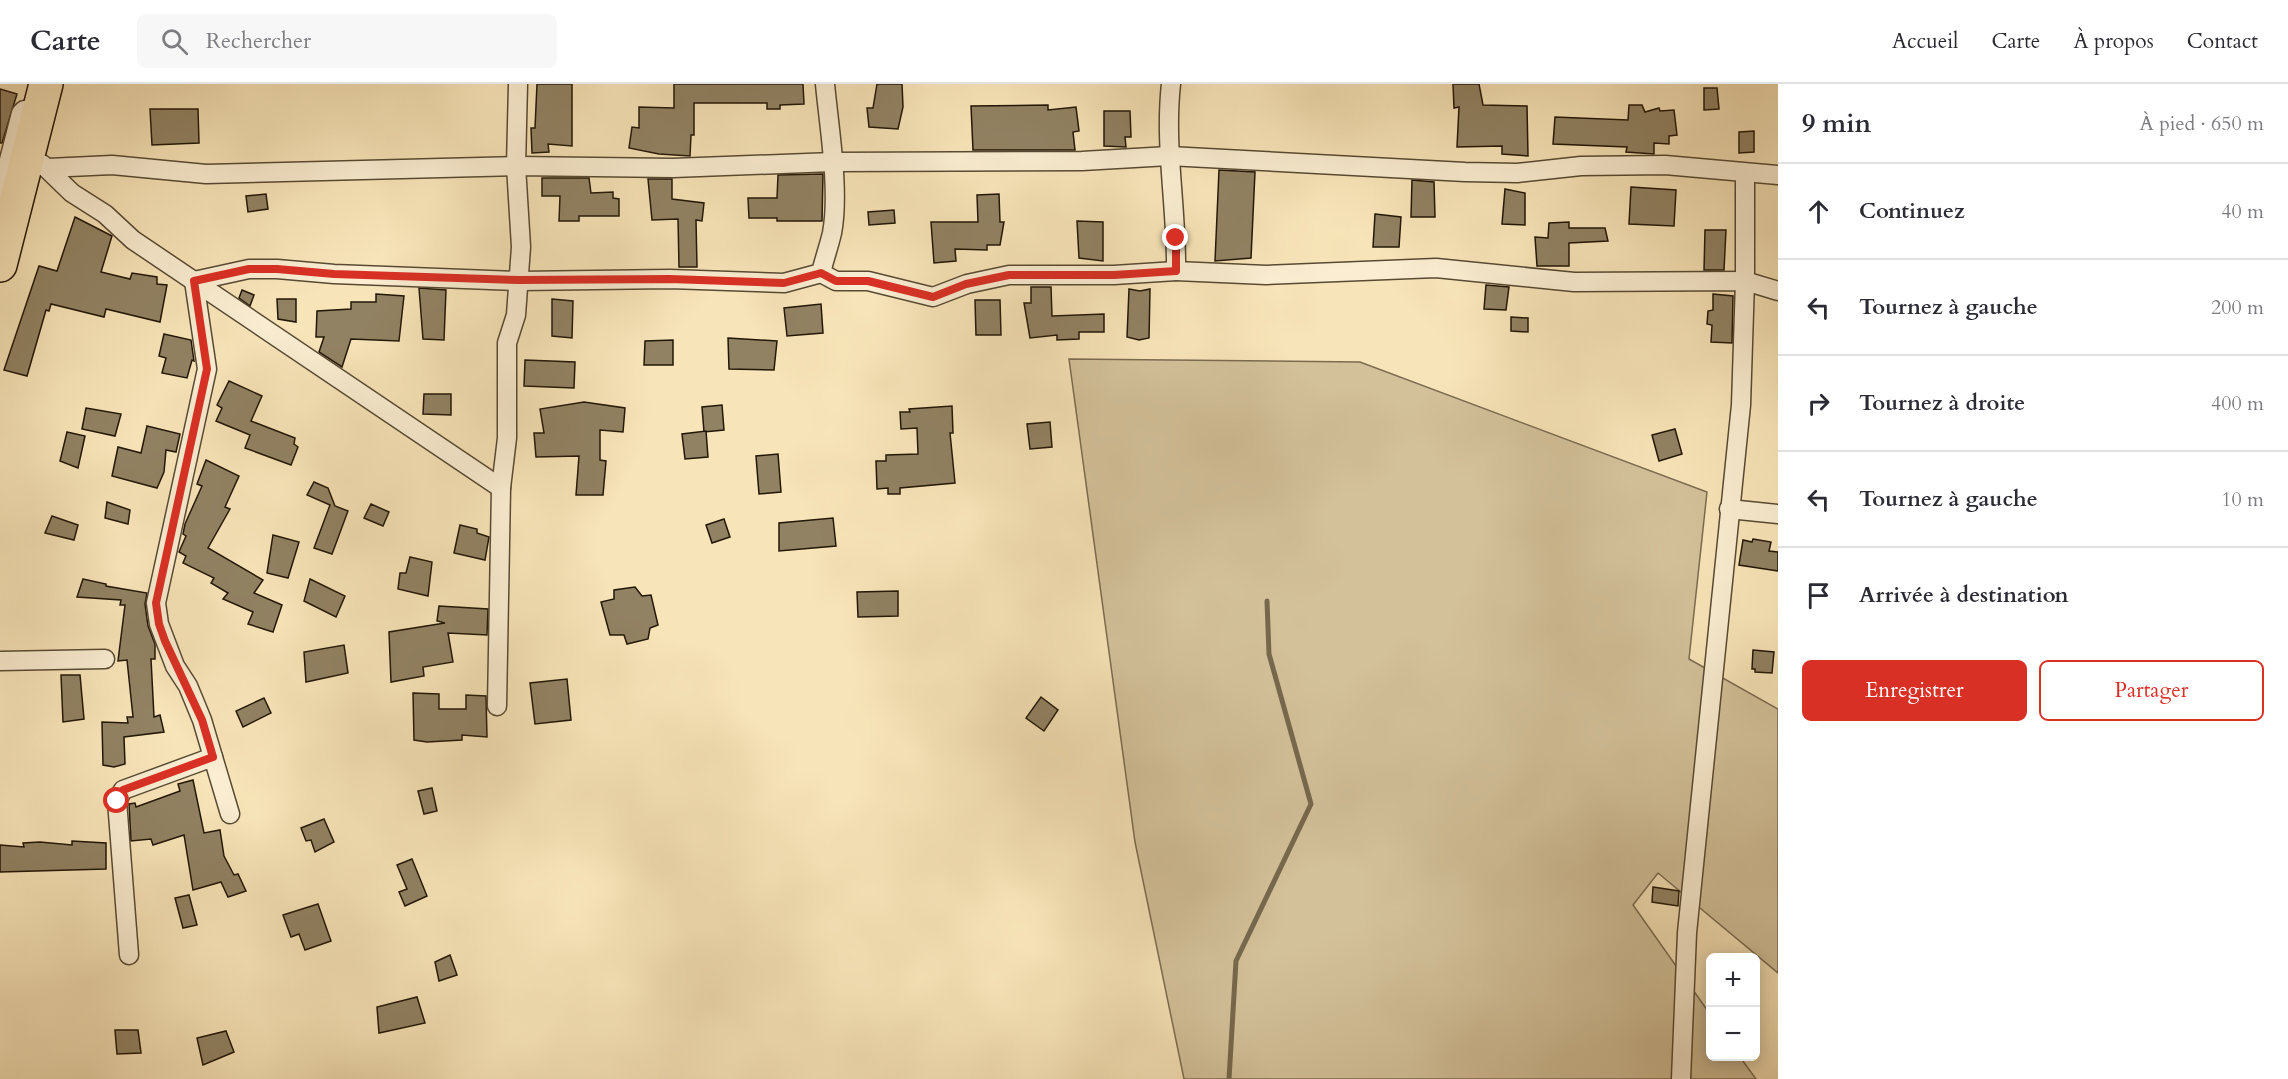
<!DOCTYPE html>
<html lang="fr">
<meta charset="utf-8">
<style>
body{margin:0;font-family:Cardo,serif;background:#f7f7f7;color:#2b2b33}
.controls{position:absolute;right:18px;bottom:18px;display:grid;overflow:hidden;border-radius:9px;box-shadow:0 3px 15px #0003}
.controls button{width:54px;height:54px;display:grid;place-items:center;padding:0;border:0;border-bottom:2px solid #e1e1e2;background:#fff;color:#2b2b33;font:30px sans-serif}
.stop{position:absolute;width:18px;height:18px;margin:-14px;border:4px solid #d93025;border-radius:50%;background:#fff}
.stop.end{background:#d93025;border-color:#fff;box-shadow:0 2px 6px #0008}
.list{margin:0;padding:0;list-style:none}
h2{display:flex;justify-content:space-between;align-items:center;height:78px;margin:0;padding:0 24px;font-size:26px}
h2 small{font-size:20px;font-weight:400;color:#7c7c81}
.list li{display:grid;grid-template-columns:39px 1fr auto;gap:18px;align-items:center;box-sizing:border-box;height:96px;padding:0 24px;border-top:2px solid #e1e1e2}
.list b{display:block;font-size:22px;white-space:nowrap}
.list em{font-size:20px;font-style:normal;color:#7c7c81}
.actions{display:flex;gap:12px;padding:18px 24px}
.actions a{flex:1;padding:14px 0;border:2px solid #d93025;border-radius:9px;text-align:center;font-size:21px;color:#d93025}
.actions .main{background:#d93025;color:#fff}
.icon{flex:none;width:33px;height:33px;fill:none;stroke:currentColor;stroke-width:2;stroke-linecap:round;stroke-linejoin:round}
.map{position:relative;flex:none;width:1778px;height:995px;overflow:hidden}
header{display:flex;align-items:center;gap:36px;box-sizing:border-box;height:84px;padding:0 30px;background:#fff;border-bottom:2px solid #e1e1e2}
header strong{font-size:28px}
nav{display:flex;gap:33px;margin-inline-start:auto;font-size:21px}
.search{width:420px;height:54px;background:#f7f7f7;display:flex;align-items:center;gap:15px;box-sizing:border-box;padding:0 21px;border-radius:9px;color:#7c7c81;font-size:22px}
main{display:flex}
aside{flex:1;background:#fff}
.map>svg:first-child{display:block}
.green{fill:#d3c19a;stroke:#7b6c50;stroke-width:1.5}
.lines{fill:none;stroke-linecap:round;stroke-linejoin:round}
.stream{stroke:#77684d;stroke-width:5}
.building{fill:#918263;stroke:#231707;stroke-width:1.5}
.street-casing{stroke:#584a33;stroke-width:21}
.highway-casing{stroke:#231707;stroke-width:36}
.street{stroke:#faedd1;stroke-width:18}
.highway{stroke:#f7e4b8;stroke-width:33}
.route{stroke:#d93025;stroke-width:8}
</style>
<header>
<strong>Carte</strong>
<div class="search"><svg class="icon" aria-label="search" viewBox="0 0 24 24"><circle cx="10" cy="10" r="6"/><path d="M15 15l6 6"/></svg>Rechercher</div>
<nav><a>Accueil</a><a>Carte</a><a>À propos</a><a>Contact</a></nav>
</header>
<main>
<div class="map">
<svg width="1778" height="995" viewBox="0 0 1778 995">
<rect width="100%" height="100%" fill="#f7e4b8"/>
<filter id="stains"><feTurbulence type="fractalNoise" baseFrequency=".00333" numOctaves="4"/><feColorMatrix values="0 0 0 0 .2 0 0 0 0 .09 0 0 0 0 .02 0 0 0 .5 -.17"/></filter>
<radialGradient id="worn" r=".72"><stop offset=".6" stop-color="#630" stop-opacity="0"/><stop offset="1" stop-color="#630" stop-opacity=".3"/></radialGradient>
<path class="green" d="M 1069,275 L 1360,278 L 1707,408 L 1689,575 L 1778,625 L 1778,889 L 1658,789 L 1633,821 L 1710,930 L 1710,972 L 1740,973 L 1756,995 L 1184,995 L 1135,758 Z"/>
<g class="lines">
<path class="stream" d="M 1229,995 L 1236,877 L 1311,720 L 1269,570 L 1267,517"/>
</g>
<g class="building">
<path d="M 537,0 L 572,0 L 572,62 L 548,60 L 549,68 L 532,69 L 531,44 L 535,44 Z"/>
<path d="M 674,0 L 803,0 L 804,20 L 780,21 L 780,25 L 767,25 L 767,19 L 694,19 L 694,51 L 691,51 L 690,72 L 659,70 L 629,64 L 632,43 L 639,44 L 639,23 L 674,24 Z"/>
<path d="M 877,0 L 902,0 L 903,23 L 898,45 L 869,43 L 867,24 L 873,24 Z"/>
<path d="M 1453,0 L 1479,0 L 1483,21 L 1527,22 L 1528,72 L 1502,70 L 1502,62 L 1457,63 L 1459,23 L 1454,24 Z"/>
<path d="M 1704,4 L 1717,4 L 1719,25 L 1704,26 Z"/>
<path d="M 0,5 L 17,10 L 2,59 L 0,59 Z"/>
<path d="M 1048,21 L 1048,26 L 1076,23 L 1079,47 L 1073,48 L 1075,66 L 973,66 L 971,22 Z"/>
<path d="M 1629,21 L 1642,21 L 1645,28 L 1659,24 L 1660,27 L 1674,26 L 1677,51 L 1669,52 L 1669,60 L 1654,59 L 1654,70 L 1626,68 L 1627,63 L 1553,60 L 1555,33 L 1628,36 Z"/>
<path d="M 150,25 L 198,25 L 199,59 L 152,61 Z"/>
<path d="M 1104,27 L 1130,27 L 1131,53 L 1125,53 L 1126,63 L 1104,62 Z"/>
<path d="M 1754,47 L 1754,68 L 1739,69 L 1739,48 Z"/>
<path d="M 1219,86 L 1255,88 L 1251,174 L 1215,177 Z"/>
<path d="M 823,90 L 822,137 L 777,137 L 777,134 L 749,134 L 748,114 L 777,114 L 778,91 Z"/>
<path d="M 542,94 L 589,94 L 591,109 L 613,108 L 613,114 L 619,115 L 619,132 L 579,132 L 579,137 L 559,137 L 560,112 L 542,112 Z"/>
<path d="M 648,95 L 672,95 L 672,115 L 704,119 L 702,137 L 696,136 L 697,183 L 679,183 L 678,135 L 652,136 Z"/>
<path d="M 1412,96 L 1434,98 L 1435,133 L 1411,133 Z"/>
<path d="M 1631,103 L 1676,106 L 1674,142 L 1629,140 Z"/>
<path d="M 1505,105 L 1525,109 L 1525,141 L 1502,140 Z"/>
<path d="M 266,110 L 268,125 L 248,128 L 246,112 Z"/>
<path d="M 999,110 L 1000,138 L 1004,138 L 1000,161 L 987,161 L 987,166 L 955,165 L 956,177 L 934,179 L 931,138 L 978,138 L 977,111 Z"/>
<path d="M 894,126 L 895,139 L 869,141 L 868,128 Z"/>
<path d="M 1375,130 L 1401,133 L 1399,163 L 1373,163 Z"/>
<path d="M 75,133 L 112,152 L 101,188 L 130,195 L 132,189 L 157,193 L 157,200 L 167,201 L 160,238 L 106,225 L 104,233 L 51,220 L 49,227 L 46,226 L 27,292 L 4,286 L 39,182 L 57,187 Z"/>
<path d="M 1077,137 L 1103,138 L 1103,177 L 1079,174 Z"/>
<path d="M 1569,138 L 1569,144 L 1605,144 L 1608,157 L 1569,159 L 1569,182 L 1537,182 L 1535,153 L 1548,154 L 1549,139 Z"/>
<path d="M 1705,146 L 1726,146 L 1724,186 L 1704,186 Z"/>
<path d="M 1486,201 L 1509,203 L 1506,226 L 1484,225 Z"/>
<path d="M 1031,203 L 1051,203 L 1052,232 L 1104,230 L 1104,248 L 1079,248 L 1079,255 L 1057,256 L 1057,251 L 1030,254 L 1024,219 L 1031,219 Z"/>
<path d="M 419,204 L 446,206 L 444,256 L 423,255 Z"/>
<path d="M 1129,205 L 1140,207 L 1150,205 L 1149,254 L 1139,256 L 1127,253 Z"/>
<path d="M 242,206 L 254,211 L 250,222 L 239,214 Z"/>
<path d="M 376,210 L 404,212 L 399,257 L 351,255 L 342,283 L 319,268 L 324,253 L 316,253 L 317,227 L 351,225 L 351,218 L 376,218 Z"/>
<path d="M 1713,210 L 1733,212 L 1732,259 L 1711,258 L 1712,241 L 1707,240 L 1708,227 L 1713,226 Z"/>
<path d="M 277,215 L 296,215 L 296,238 L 278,235 Z"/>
<path d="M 552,215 L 573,217 L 572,254 L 552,252 Z"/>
<path d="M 975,216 L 1000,216 L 1001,251 L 976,251 Z"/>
<path d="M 821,220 L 823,249 L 787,252 L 784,224 Z"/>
<path d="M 1511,233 L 1528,234 L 1528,248 L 1511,247 Z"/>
<path d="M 164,250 L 191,256 L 194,277 L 192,276 L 187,294 L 162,289 L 166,274 L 159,272 Z"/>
<path d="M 728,254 L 777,257 L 774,286 L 729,285 Z"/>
<path d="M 673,256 L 673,281 L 644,281 L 645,257 Z"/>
<path d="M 525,276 L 575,278 L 574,304 L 524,302 Z"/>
<path d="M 229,297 L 262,312 L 251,337 L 295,354 L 294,360 L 298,363 L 291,381 L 245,364 L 250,351 L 216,337 L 222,324 L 217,321 Z"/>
<path d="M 424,310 L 451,310 L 451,331 L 423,330 Z"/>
<path d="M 584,318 L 625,324 L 623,348 L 600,346 L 600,376 L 606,377 L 603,411 L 576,411 L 579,372 L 536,373 L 534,349 L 544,349 L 540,325 Z"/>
<path d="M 722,321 L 724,346 L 704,348 L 702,323 Z"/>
<path d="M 952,322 L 953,349 L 950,349 L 955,399 L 900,404 L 900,410 L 888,410 L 888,404 L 877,405 L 876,377 L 886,377 L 886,371 L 918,370 L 917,344 L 901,345 L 900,328 L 910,328 L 909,325 Z"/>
<path d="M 86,324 L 121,330 L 115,352 L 82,345 Z"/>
<path d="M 1050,338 L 1052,363 L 1030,365 L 1027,340 Z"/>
<path d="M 147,342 L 180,350 L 176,368 L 166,366 L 164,388 L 157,404 L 112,392 L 118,363 L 141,369 Z"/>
<path d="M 1675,345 L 1682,370 L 1659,377 L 1652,351 Z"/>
<path d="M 706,347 L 708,373 L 685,375 L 682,350 Z"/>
<path d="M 67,348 L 85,352 L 78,384 L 60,377 Z"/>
<path d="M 778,370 L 781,408 L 759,410 L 756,372 Z"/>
<path d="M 206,376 L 239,392 L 225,423 L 230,425 L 208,464 L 263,496 L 254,509 L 282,521 L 273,548 L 248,540 L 253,528 L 223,515 L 228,509 L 211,499 L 214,494 L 183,479 L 186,472 L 179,468 L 186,452 L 183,450 L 185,440 L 202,402 L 197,400 Z"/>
<path d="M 314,398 L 328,404 L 335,422 L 348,427 L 332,470 L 314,464 L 330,421 L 307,411 Z"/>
<path d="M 107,418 L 130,426 L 128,440 L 105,434 Z"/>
<path d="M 371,420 L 389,428 L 383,442 L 364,434 Z"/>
<path d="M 52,432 L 78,441 L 74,456 L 45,449 Z"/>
<path d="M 833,434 L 836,462 L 779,467 L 779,439 Z"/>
<path d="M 724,435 L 730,453 L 712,459 L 706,441 Z"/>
<path d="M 460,441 L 477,445 L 477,449 L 489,453 L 485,476 L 454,469 Z"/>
<path d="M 273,451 L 299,458 L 288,494 L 267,489 Z"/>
<path d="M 1753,455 L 1771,458 L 1769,467 L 1778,468 L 1778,487 L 1739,481 L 1743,456 L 1752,458 Z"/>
<path d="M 410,473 L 432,478 L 428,512 L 398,505 L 400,489 L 406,489 Z"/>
<path d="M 83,495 L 106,500 L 106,502 L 147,509 L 145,520 L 148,542 L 155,560 L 155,575 L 151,575 L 154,633 L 160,631 L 164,648 L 124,653 L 125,680 L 114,683 L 103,681 L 102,638 L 128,639 L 127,633 L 133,633 L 127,576 L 118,577 L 125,521 L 120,521 L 121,516 L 77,513 Z"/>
<path d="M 310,495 L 345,512 L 336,533 L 304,517 Z"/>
<path d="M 635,503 L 642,512 L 651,511 L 658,541 L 650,544 L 648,555 L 627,560 L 624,551 L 610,551 L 601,518 L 614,515 L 614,506 Z"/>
<path d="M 898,507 L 898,532 L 858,533 L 857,508 Z"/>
<path d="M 439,522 L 488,525 L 487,551 L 448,549 L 453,578 L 423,583 L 424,592 L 391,598 L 389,548 L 445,539 L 437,537 Z"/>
<path d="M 344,561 L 348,589 L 306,598 L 304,568 Z"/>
<path d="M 1753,566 L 1774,568 L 1772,589 L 1755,588 L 1755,585 L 1752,585 Z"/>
<path d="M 61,591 L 80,591 L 84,635 L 63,638 Z"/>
<path d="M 567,595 L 571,636 L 535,640 L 530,599 Z"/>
<path d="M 413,609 L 439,610 L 439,625 L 466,625 L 466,611 L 486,612 L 487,653 L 462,651 L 462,656 L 427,658 L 414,656 Z"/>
<path d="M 1041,613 L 1058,626 L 1044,647 L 1026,634 Z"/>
<path d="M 264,614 L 271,629 L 243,643 L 236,627 Z"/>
<path d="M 193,696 L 204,749 L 220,746 L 224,772 L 234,791 L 238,790 L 246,807 L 228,813 L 221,798 L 193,806 L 184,751 L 153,761 L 151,755 L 131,757 L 129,720 L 135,719 L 136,723 L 180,707 L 178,700 Z"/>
<path d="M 432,704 L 437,727 L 424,730 L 418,707 Z"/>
<path d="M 324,735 L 334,758 L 315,768 L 311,756 L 306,757 L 301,744 Z"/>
<path d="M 72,757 L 106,759 L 106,785 L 0,788 L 0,761 L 24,763 L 23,759 L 40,758 L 72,761 Z"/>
<path d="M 412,775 L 427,812 L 405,822 L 399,808 L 407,805 L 397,781 Z"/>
<path d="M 1653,803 L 1679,807 L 1678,822 L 1652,818 Z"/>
<path d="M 189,811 L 197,841 L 183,844 L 175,814 Z"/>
<path d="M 318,820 L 331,857 L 305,866 L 299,850 L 291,853 L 283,831 Z"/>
<path d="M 450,871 L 457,891 L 439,897 L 435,878 Z"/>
<path d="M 417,913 L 425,939 L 379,949 L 377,923 Z"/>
<path d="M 115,946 L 138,946 L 141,969 L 117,970 Z"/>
<path d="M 226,947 L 234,968 L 203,981 L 197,954 Z"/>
</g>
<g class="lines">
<defs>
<g id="street">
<path d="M 1171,0 C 1164,62 1177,124 1176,187 L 1266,191 L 1436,184 L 1574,198 L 1745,197 L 1778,207"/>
<path d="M 42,80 L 72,109 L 105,130 L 133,156 L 501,404"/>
<path d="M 48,84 L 112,81 L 206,90 L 516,82 L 673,84 L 833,78 L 1082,77 L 1169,72 L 1465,88 L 1517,89 L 1581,82 L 1665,81 L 1778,91"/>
<path d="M 0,111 L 21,29 L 24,26 L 39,26"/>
<path d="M 821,189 L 836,197 L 868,197 L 933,213 L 967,200 L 1009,191 L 1114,191 L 1176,187"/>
<path d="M 1729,425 L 1778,430"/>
<path d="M 0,577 L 105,575"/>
<path d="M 497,622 L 501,404 L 507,354 L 507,259 L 516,231 L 521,163 L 516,82 L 518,0"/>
<path d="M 230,730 L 202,636 L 188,602 L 175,582 L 159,540 L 156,519 L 207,285 L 194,197 L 249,185 L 277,185 L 334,190 L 519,197 L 670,195 L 784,199 L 821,189 C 824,176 829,162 832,149 C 840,107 829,43 825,0"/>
<path d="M 129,871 L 117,717 L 123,706 L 213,673"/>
<path d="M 1681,995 L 1687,849 L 1741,321 L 1745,197 L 1745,89"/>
</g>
<path id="highway" d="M 0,181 L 46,0"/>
</defs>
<use href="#street" class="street-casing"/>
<use href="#highway" class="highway-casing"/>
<use href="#street" class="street"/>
<use href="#highway" class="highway"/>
</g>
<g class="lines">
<path class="route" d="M 117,717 L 123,706 L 213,673 L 202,636 L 165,557 L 159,540 L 156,519 L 207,285 L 194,197 L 249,185 L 277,185 L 334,190 L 519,196 L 670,195 L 784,199 L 821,189 L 836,197 L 868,197 L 933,213 L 966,200 L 1009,191 L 1114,191 L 1176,187 L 1176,154"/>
</g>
<rect width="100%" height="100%" filter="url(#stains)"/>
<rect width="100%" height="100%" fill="url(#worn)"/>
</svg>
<div class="controls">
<button>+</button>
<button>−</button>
</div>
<div class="stop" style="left:117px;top:717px"></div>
<div class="stop end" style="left:1176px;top:154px"></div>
</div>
<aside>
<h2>9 min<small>À pied · 650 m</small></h2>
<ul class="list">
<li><svg class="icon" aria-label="ahead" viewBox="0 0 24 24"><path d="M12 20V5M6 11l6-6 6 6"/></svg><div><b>Continuez</b></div><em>40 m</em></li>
<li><svg class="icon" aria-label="left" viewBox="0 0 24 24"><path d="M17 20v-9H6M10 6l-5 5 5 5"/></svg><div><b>Tournez à gauche</b></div><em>200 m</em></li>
<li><svg class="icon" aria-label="right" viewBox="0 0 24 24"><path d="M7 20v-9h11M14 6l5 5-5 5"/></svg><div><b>Tournez à droite</b></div><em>400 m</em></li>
<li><svg class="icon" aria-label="left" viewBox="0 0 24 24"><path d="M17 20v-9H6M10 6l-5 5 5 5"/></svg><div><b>Tournez à gauche</b></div><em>10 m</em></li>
<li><svg class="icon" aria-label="arrive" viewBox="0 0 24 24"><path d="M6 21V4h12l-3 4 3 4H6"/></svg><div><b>Arrivée à destination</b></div></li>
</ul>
<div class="actions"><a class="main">Enregistrer</a><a>Partager</a></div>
</aside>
</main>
